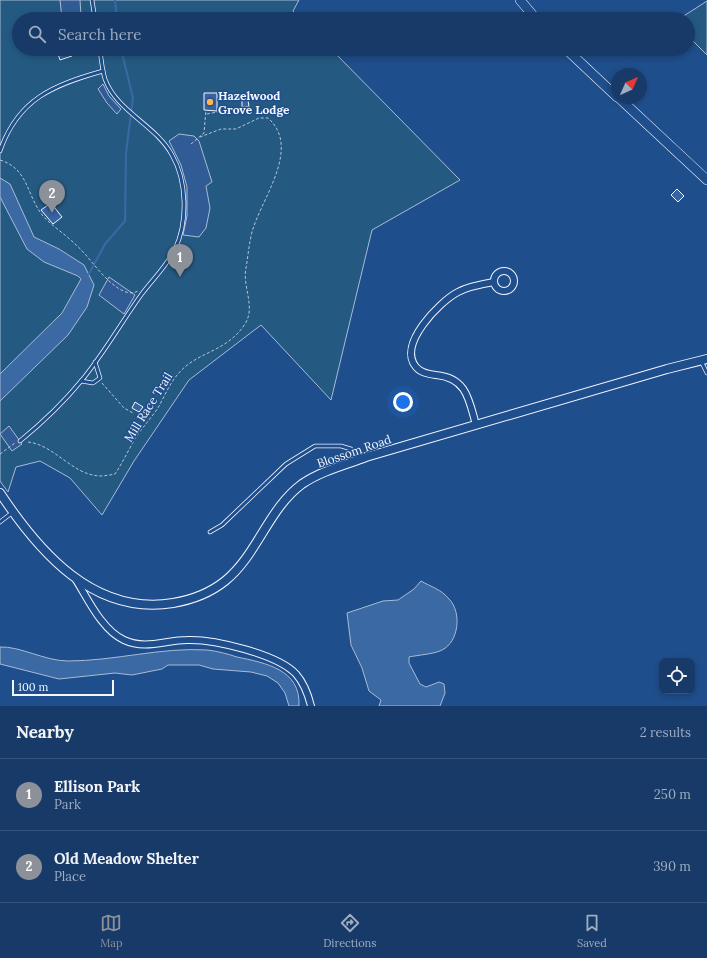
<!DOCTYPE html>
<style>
body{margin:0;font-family:Lora,serif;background:#20416f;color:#f1f3f6}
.controls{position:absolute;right:12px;bottom:12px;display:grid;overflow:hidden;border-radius:8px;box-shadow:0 2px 6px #0003}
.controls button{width:36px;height:36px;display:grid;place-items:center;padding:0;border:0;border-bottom:1px solid #36547d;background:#173a69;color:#f1f3f6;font:20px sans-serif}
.compass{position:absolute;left:611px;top:68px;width:36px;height:36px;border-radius:50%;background:#173a69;box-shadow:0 2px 6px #0003;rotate:45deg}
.scale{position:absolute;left:12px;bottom:10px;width:102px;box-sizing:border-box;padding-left:4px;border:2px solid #f2f6ff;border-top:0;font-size:11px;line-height:14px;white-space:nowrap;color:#f2f6ff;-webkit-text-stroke:3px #1f4e8c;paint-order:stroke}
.you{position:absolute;left:403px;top:402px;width:14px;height:14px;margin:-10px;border:3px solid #fff;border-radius:50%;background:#1a73e8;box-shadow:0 0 0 6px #1a73e833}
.badge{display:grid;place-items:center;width:26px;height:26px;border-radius:50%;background:#8c9099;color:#fff;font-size:13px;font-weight:700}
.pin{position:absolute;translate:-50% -33px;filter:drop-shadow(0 1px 2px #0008)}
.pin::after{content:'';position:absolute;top:21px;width:14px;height:12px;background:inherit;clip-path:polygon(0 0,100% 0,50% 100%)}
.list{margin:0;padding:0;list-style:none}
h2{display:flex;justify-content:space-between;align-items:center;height:52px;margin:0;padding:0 16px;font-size:17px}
h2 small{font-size:13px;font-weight:400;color:#9eadc0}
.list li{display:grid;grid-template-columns:26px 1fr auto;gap:12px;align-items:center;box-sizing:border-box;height:72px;padding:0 16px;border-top:1px solid #36547d}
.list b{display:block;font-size:15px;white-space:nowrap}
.list p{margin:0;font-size:13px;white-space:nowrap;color:#9eadc0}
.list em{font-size:13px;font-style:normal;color:#9eadc0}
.icon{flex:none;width:22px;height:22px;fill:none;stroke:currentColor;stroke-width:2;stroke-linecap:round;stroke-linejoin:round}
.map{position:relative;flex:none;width:707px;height:706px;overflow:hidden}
.search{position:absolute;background:#173a69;box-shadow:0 2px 6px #0003;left:12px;right:12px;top:12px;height:44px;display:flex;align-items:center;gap:10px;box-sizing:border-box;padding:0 14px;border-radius:22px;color:#9eadc0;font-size:15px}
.sheet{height:196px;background:#173a69}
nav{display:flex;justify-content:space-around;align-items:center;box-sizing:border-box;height:56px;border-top:1px solid #36547d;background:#173a69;font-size:11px;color:#9eadc0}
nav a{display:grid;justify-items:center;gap:2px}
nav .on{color:#8c9099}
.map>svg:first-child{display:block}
.green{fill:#245a82;stroke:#a8bbd7}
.parking{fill:#305b95;stroke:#a8bbd7}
.water{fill:#3b69a3;stroke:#a8bbd7}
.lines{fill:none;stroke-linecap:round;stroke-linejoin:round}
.stream{stroke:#3b69a3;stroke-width:2}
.building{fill:#3563a3;stroke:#f2f6ff}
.service-casing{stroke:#f2f6ff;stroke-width:4.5}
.minor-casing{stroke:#f2f6ff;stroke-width:8}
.tertiary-casing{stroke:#f2f6ff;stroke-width:10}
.secondary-casing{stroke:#f2f6ff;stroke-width:10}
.path{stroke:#b3c4dc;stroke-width:1;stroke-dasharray:3 2;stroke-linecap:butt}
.service{stroke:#1f4e8c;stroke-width:3}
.minor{stroke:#1f4e8c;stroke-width:6}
.tertiary{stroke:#1f4e8c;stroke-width:8}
.secondary{stroke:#1f4e8c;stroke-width:9}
.poi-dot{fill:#ffb74d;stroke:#1f4e8c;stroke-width:1.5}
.labels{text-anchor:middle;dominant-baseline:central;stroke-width:3;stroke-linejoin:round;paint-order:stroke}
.poi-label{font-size:12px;font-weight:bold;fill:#f2f6ff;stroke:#1f4e8c;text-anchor:start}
.street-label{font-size:12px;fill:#f2f6ff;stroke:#1f4e8c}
</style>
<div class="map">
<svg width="707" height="706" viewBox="0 0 707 706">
<rect width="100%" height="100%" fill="#1f4e8c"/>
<g class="green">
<path d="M 0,0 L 299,0 L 293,11 L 301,19 L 19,19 L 19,49 L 331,49 L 460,180 L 372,230 L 331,400 L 261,325 L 189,380 L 134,461 L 102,515 L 70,478 L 40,461 L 16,467 L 8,492 L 0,481 Z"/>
<path d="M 707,1 L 707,55 L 688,36 L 688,19 L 679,19 Z"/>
</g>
<g class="parking">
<path d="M 60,0 L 80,0 L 81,16 L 76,19 L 62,19 Z"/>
<path d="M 103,84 L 109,96 L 121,109 L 117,114 L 107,103 L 98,89 Z"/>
<path d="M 179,134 L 194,136 L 199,141 L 212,182 L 206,186 L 210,208 L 206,228 L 199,237 L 183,235 L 187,216 L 187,187 L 181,165 L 169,141 Z"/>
<path d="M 109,277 L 135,295 L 124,314 L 99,295 Z"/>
<path d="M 9,426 L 22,444 L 12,451 L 0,434 Z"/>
</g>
<g class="water">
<path d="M 0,178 L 10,184 L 34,237 L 59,249 L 84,265 L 94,285 L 87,307 L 68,335 L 0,401 L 0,374 L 62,313 L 81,279 L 78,276 L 44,262 L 27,249 L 0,197 Z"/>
<path d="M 421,581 C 431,587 441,589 449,599 C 462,612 459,642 442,650 C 435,654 418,655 409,657 L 409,663 L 420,684 L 426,687 L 439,682 L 444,684 L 445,693 L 440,706 L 379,706 L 381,700 L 369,691 L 362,668 L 351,645 L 347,613 L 383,601 L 398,600 L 414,589 Z"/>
<path d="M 0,647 C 20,646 45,661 68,661 C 115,661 161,647 207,650 C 217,651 228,654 237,657 C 265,663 301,669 299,706 L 289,706 L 285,693 L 278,683 L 267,676 L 251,672 L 213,669 L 199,665 L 168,665 L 162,669 L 132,675 L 115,673 L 59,679 L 0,664 Z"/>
</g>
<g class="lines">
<g class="stream">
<path d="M 115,0 L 117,19"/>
<path d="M 89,274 L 105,244 L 125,221 L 126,153 L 133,98 L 121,49"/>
</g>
</g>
<g class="building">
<path d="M 70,50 L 72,56 L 60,60 L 58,54 Z"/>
<path d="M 204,93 L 217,93 L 217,111 L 204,110 Z"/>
<path d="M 242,100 L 248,100 L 249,107 L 242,107 Z"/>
<path d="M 677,189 L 684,196 L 678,202 L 671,195 Z"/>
<path d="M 51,203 L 62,217 L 53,224 L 41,210 Z"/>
<path d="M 135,402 L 143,407 L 139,412 L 132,408 Z"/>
</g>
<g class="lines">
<defs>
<g id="service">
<path d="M 92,0 L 95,19"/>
<path d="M 0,151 C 18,99 53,85 103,71"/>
<path d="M 701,361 L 707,373"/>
<path d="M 81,381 L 93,383 L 100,378 L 95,362"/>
<path d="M 20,441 C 42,423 64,402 82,380 C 104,353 121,323 141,295 C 152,280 167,266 175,249 C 188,222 187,181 172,155 C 156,125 117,112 105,79 C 102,69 101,59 100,49"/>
<path d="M 0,522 L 13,512"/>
<path d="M 210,532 L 222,525 L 286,464 L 315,446 L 341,446 L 351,449 L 360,458"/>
</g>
<g id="minor">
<circle cx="504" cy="281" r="10"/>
<path d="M 476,425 C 469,400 467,378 436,375 C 429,374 421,373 416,367 C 397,345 439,302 458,292 C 469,286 482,284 494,282"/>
<path d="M 76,580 C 88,599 102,630 124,640 C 145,650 166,640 187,640 C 214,639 277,654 296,674 C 304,683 308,694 311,706"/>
</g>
<path id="tertiary" d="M 0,493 C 39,552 94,616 173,603 C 191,600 210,593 225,581 C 258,554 268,509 302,484 C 321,471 345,465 366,457 L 667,369 L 707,359"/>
<g id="secondary">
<path d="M 520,0 L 536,19"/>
<path d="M 566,49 L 617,97"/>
<path d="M 619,98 L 707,180"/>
</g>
</defs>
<use href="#service" class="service-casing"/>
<use href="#minor" class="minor-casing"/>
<use href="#tertiary" class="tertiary-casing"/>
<use href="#secondary" class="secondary-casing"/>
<g class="path">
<path d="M 207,114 L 242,107"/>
<path d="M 191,144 L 204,133 L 206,110"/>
<path d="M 0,160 C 29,169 26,195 43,216 C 52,226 65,234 75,244 C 90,257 101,277 118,288 C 124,292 131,295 138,291"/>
<path d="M 102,383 L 124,408 L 133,413"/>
<path d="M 28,442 C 55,445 72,475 100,476 C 105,476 110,475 115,474 C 123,462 129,449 136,437 C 143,427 151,418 158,408 C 164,397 170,383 178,374 C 197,351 226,353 245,324 C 256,307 242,286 246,268 C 248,256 249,244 252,232 C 261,199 302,148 268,118 L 259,118 L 236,129 L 221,129 L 200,137"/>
<path d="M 0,454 L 15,443"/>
</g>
<use href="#service" class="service"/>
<use href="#minor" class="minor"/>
<use href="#tertiary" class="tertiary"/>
<use href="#secondary" class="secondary"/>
</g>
<circle class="poi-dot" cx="210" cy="102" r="4"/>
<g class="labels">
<g class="poi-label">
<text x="218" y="95">Hazelwood<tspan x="218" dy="14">Grove Lodge</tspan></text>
</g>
<g class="street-label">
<text transform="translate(148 407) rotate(-58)">Mill Race Trail</text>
<text transform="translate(354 451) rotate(-19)">Blossom Road</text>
</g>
</g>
</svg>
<div class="controls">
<button><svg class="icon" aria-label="locate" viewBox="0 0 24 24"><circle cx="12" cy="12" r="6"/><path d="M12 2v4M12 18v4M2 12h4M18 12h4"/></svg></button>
</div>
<svg class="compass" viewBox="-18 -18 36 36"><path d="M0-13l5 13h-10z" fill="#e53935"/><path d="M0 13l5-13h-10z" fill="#9eadc0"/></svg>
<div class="scale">100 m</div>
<div class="you"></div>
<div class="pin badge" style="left:180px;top:277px">1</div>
<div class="pin badge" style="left:52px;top:213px">2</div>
<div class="search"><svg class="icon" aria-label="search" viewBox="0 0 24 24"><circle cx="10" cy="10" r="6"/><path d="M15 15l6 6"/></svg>Search here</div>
</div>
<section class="sheet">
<h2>Nearby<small>2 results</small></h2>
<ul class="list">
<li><span class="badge">1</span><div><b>Ellison Park</b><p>Park</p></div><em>250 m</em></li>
<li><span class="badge">2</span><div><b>Old Meadow Shelter</b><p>Place</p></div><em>390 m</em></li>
</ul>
</section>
<nav>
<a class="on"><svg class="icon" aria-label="map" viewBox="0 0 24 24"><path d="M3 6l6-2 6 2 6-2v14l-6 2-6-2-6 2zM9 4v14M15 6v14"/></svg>Map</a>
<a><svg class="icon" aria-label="directions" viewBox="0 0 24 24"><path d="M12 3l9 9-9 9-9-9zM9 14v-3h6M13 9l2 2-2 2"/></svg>Directions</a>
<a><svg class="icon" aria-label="saved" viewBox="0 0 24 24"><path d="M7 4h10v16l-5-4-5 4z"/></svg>Saved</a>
</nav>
